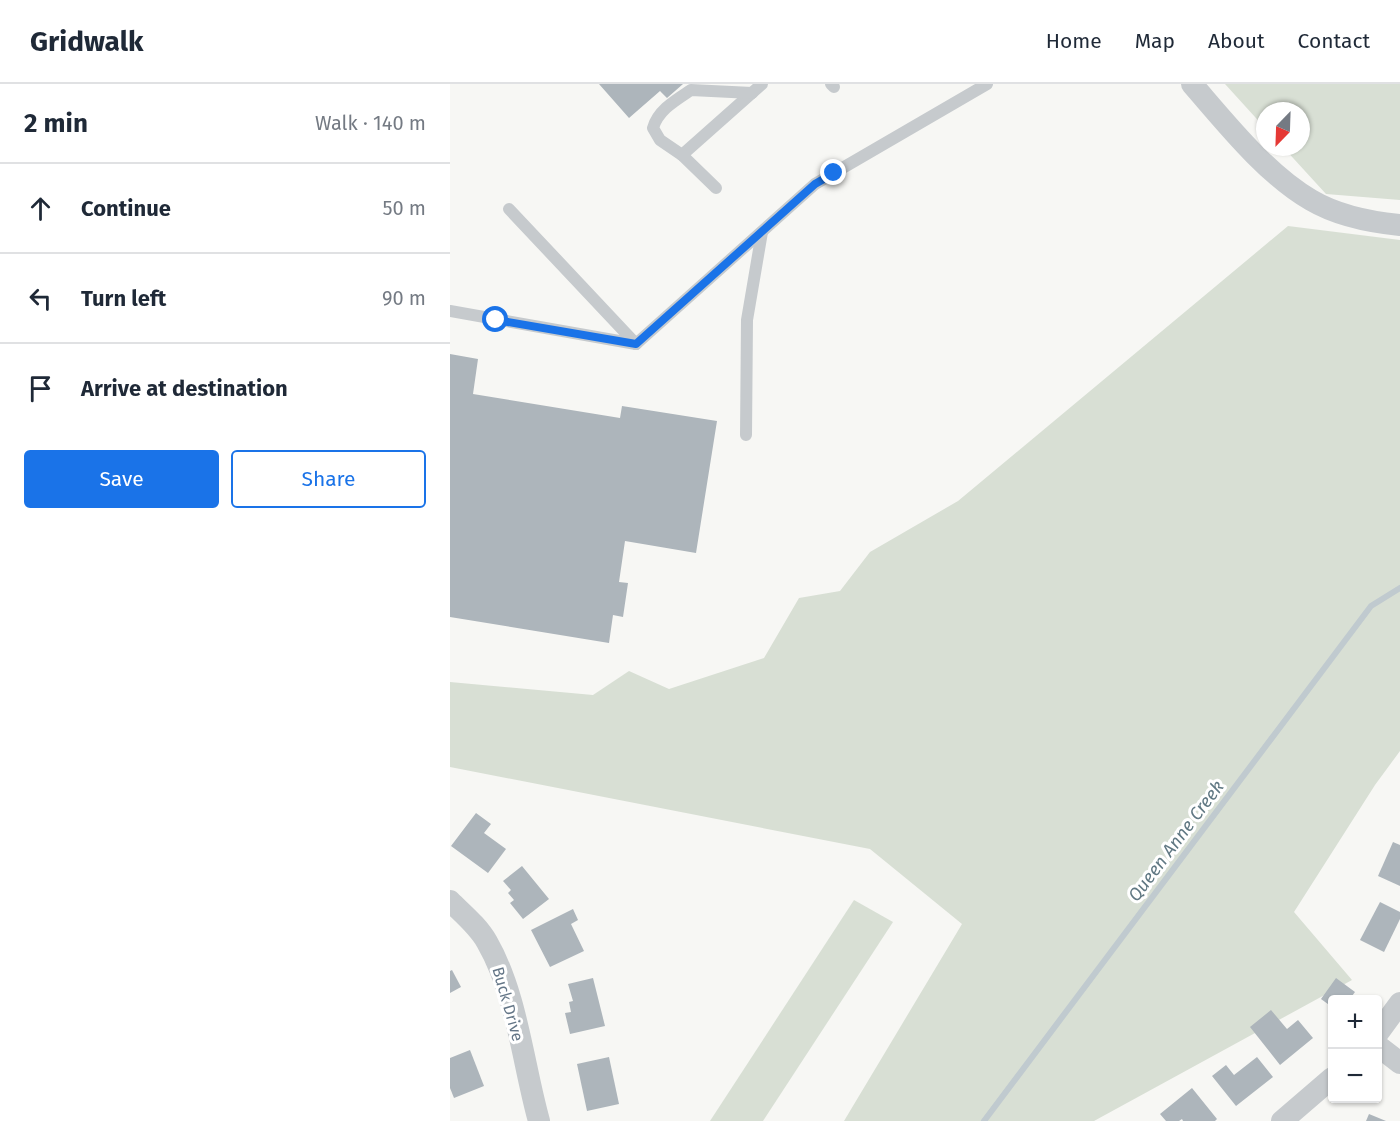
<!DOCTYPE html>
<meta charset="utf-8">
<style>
body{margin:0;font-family:"Fira Sans",sans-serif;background:#f2f2f3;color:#1f2937}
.controls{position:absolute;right:18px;bottom:18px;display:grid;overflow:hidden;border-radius:6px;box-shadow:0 2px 4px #0004}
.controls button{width:54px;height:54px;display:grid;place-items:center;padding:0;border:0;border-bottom:2px solid #e0e1e3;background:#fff;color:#1f2937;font:30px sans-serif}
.compass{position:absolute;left:806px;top:18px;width:54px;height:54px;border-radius:50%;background:#fff;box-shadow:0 2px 4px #0004;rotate:203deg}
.stop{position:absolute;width:18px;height:18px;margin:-14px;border:4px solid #1a73e8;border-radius:50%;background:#fff}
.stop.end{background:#1a73e8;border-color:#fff;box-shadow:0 2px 6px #0008}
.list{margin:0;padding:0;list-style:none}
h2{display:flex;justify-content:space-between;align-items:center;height:78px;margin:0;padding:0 24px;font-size:26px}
h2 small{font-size:20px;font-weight:400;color:#747a83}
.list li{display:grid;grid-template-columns:39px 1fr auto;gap:18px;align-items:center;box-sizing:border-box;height:90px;padding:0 24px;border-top:2px solid #e0e1e3}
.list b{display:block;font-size:22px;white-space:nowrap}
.list em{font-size:20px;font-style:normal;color:#747a83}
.actions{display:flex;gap:12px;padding:18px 24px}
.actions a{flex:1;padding:14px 0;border:2px solid #1a73e8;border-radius:6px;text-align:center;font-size:21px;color:#1a73e8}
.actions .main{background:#1a73e8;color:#fff}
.icon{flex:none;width:33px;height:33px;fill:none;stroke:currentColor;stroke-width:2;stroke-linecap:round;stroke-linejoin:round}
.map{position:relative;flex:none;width:950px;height:1037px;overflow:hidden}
header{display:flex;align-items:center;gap:36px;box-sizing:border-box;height:84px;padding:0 30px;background:#fff;border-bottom:2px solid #e0e1e3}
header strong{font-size:28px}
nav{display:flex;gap:33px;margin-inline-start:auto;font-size:21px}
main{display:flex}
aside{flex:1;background:#fff}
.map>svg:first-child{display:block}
.green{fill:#d8dfd4}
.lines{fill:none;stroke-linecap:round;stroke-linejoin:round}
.stream{stroke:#c0cacf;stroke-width:6}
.building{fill:#adb5bb}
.lane{stroke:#c6cacd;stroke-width:12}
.street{stroke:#c6cacd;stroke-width:22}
.route{stroke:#1a73e8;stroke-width:8}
.labels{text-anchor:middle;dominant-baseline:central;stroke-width:6;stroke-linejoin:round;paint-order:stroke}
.street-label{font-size:16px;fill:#647687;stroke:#fff}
.water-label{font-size:18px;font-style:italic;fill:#607883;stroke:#fff}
</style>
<header>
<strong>Gridwalk</strong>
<nav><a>Home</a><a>Map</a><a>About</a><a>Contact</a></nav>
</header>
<main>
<aside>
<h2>2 min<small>Walk · 140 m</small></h2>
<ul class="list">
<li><svg class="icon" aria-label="ahead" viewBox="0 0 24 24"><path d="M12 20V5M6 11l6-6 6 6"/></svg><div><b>Continue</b></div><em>50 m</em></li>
<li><svg class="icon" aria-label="left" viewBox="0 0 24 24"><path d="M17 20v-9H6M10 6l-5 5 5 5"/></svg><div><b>Turn left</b></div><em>90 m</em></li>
<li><svg class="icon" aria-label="arrive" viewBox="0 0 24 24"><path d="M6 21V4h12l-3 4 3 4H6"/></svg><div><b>Arrive at destination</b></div></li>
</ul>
<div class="actions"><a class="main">Save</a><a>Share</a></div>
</aside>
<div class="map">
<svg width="950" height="1037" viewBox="0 0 950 1037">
<rect width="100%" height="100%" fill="#f7f7f4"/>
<g class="green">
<path d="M 775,0 L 950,0 L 950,116 L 876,110 L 833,63 L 851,63 L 851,27 L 815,27 L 815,44 Z"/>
<path d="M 838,142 L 950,156 L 950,667 L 925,701 L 844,828 L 902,896 L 644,1037 L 394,1037 L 512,840 L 420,765 L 0,683 L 0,598 L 143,611 L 179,587 L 219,605 L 314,574 L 349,514 L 390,507 L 420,468 L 508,417 Z"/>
<path d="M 404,816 L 443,838 L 313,1037 L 260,1037 Z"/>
</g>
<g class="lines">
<path class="stream" d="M 534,1037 L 921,522 L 950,504"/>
</g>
<g class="building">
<path d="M 149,0 L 233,0 L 217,14 L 210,7 L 179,34 Z"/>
<path d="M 0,270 L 28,275 L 23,310 L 170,334 L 172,322 L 267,337 L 246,469 L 175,457 L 169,498 L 178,499 L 173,533 L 163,531 L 159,559 L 0,533 Z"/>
<path d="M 26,729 L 41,740 L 34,749 L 56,765 L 38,789 L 1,762 Z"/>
<path d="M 943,758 L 950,761 L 950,802 L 928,792 Z"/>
<path d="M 72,782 L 99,815 L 73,835 L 60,819 L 64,816 L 58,809 L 61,806 L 53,797 Z"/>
<path d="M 930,818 L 950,828 L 950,835 L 934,868 L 910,856 Z"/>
<path d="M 123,825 L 128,836 L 121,840 L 134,867 L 100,883 L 81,846 Z"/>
<path d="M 2,886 L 11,903 L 0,909 L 0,887 Z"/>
<path d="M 143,894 L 155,942 L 120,950 L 115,929 L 121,928 L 119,918 L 123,917 L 118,900 Z"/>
<path d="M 886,894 L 905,908 L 899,916 L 882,916 L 882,923 L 871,915 Z"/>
<path d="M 821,926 L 837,945 L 848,936 L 863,954 L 830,981 L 800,943 Z"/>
<path d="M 20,966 L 34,1002 L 4,1014 L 0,1004 L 0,974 Z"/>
<path d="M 159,973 L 169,1020 L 137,1027 L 127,980 Z"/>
<path d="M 807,973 L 823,993 L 786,1022 L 762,992 L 776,981 L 784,991 Z"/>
<path d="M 742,1004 L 767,1035 L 765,1037 L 733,1037 L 732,1035 L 729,1037 L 716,1037 L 710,1030 Z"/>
<path d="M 919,1030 L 936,1037 L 916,1037 Z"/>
</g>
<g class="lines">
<g class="lane">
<path d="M 381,0 L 384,3"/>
<path d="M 232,71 L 312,0"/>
<path d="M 266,104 L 232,71 L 210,56 L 203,44 C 208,26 226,16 241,6 L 302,9"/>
<path d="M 59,125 L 186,260"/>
<path d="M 0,227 L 186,260"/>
<path d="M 186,260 L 365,100 L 537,0"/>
<path d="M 296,351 L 297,236 L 312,148"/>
</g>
<g class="street">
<path d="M 742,0 C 775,38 817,91 861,116 C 888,132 919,138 950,141"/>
<path d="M 0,817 C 13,830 28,842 37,858 C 67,910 73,980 89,1037"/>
<path d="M 928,949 L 950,919"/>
<path d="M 928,962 L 950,979"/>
<path d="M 832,1037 L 882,994"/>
</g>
</g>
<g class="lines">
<path class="route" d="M 46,236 L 186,260 L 365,100 L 384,89"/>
</g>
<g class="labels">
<g class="street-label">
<text transform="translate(58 920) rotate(74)">Buck Drive</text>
</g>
<g class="water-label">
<text transform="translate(726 757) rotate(-53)">Queen Anne Creek</text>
</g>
</g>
</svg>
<div class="controls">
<button>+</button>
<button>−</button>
</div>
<svg class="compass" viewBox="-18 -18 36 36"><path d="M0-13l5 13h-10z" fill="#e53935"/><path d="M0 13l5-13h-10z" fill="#747a83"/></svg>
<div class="stop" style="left:46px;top:236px"></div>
<div class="stop end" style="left:384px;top:89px"></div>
</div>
</main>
